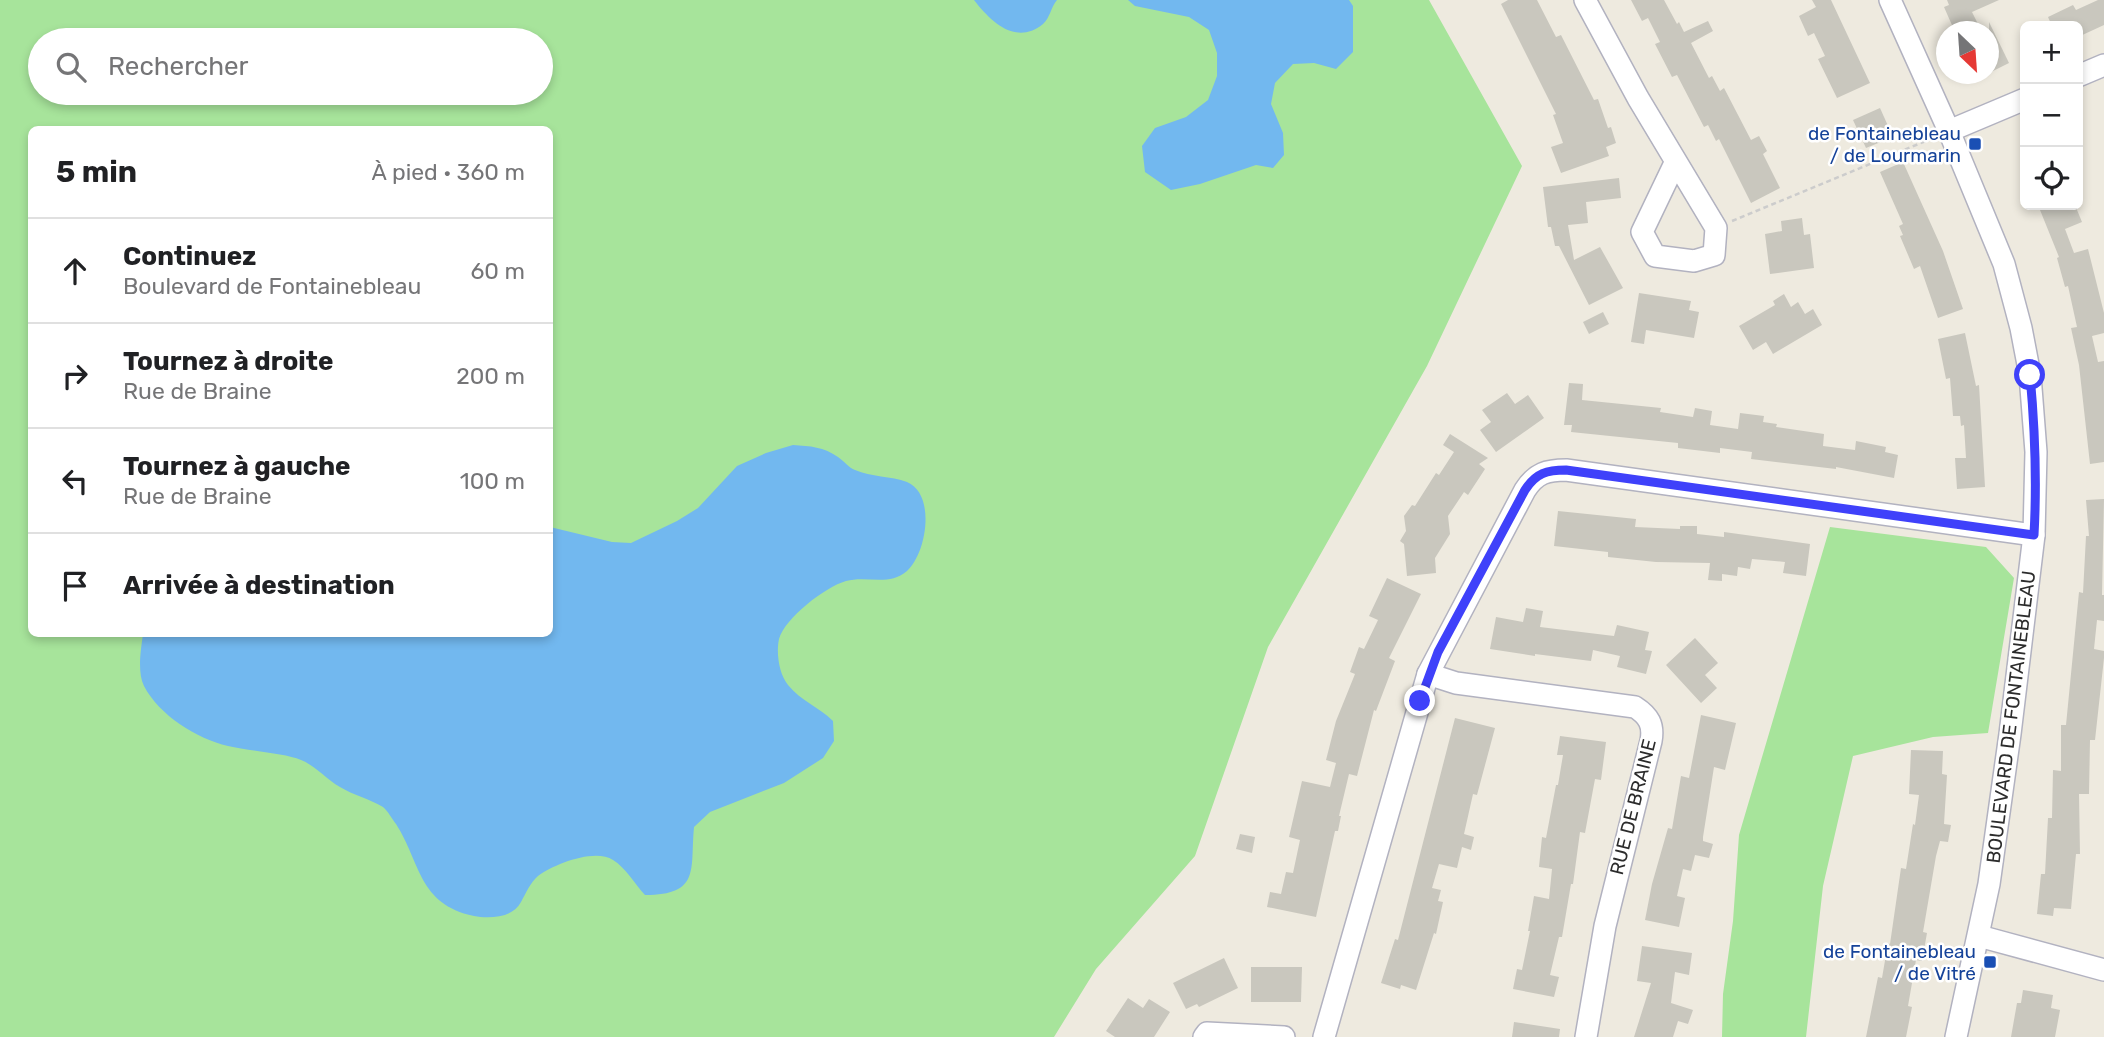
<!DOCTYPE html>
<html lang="fr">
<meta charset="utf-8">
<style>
body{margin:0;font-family:Rubik,sans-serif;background:#f2f2f2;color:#202124}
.controls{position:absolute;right:21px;top:21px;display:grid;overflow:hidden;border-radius:10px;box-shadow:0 4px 10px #0003}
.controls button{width:63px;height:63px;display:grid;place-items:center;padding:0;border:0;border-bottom:2px solid #e0e0e0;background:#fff;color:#202124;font:35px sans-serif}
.compass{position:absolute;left:1936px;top:21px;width:63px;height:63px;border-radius:50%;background:#fff;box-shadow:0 4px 10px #0003;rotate:155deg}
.stop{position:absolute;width:21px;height:21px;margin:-16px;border:5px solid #3f41fa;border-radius:50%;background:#fff}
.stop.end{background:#3f41fa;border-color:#fff;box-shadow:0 2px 7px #0008}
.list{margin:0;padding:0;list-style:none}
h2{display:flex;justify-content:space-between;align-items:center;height:91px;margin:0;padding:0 28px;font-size:30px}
h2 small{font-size:23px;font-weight:400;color:#757577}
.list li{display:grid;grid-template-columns:46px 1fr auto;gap:21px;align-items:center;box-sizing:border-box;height:105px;padding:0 28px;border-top:2px solid #e0e0e0}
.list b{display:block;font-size:26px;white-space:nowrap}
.list p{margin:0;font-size:23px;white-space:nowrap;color:#757577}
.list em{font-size:23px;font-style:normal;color:#757577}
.icon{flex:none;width:38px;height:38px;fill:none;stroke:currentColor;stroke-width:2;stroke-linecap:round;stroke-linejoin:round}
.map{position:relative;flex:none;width:2104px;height:1037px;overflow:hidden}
.search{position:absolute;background:#fff;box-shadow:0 4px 10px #0003;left:28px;top:28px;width:525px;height:77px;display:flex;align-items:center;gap:18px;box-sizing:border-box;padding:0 24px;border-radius:38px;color:#757577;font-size:26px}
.panel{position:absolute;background:#fff;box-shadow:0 4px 10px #0003;left:28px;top:126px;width:525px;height:511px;border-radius:10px}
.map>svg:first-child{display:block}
.green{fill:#a7e49b;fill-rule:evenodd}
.water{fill:#72b8ef}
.building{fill:#c9c7be}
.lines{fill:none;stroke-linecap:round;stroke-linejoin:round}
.minor-casing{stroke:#b2b2c0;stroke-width:24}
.path{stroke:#ccc;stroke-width:2.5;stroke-dasharray:5 3.5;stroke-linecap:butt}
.minor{stroke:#fff;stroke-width:21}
.route{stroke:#3f41fa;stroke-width:9}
.transit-dot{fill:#1a4fb4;stroke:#fff;stroke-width:2.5}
.labels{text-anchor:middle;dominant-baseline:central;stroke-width:5;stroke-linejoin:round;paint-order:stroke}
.transit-label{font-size:19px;fill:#164399;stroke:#fff;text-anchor:end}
.street-label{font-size:19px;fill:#2c2c2c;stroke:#fff}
</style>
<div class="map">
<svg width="2104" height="1037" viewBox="0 0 2104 1037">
<rect width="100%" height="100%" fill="#eeeadf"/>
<g class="green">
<path d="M 0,0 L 1429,0 L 1522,166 L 1427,366 L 1268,647 L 1195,856 L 1096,969 L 1054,1037 L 0,1037 ZM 40,40 L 541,40 L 541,93 L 40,93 ZM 32,130 L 550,130 L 550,634 L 32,634 Z"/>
<path d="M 1830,527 L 1986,547 L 2014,578 L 1988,733 L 1933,737 L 1853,756 L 1823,886 L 1806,1037 L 1722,1037 L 1723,994 L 1733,921 L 1739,835 Z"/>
</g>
<g class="water">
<path d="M 974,0 L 1057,0 C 1051,7 1050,18 1043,24 C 1016,46 991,22 974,0 Z"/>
<path d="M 1128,0 L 1349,0 L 1353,6 L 1353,52 L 1336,69 L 1314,63 L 1293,64 L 1275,83 L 1271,104 L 1283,133 L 1284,155 L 1273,168 L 1256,165 L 1200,184 L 1171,190 L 1145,172 L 1142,146 L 1155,128 L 1186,117 L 1208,100 L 1217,76 L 1217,53 L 1209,30 L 1189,17 L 1135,6 Z"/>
<path d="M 793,445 C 810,446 824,447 838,457 C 844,461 849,468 855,470 C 871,477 891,476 907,482 C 936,494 927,553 907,571 C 888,587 867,575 846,581 C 825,587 785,618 779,639 C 776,653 779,674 788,685 C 801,701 819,707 833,721 L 834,741 L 823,758 L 784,783 L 710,812 L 694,827 C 690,869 701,895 645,895 C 635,884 625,867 613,860 C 595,848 554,864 538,876 C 530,883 526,893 521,902 C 513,918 489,919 474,916 C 418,904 421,863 396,824 C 392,819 388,811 383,807 C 370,799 353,795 340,787 C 326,779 316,766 301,760 C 284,753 248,751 228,746 C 197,739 159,715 144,686 C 137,672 141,649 143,634 L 550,634 L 550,527 L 612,542 L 631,543 L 677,521 L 698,508 L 737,466 L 766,453 Z"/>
</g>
<g class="building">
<path d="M 1508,0 L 1537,0 L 1556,37 L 1561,35 L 1594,100 L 1598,99 L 1608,128 L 1611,127 L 1616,143 L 1606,147 L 1609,156 L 1561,173 L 1551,147 L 1563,143 L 1553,115 L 1556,114 L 1501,4 Z"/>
<path d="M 1631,0 L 1664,0 L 1677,24 L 1679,22 L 1684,32 L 1708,21 L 1713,31 L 1691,43 L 1709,78 L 1712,76 L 1720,91 L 1724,88 L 1751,140 L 1759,136 L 1767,151 L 1763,154 L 1780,188 L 1751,203 L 1719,139 L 1716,141 L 1708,125 L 1704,127 L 1677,75 L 1672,77 L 1655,44 L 1660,42 L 1648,18 L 1642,21 Z"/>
<path d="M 1812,0 L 1831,0 L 1870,83 L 1837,98 L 1818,59 L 1825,56 L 1814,33 L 1808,36 L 1799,16 L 1816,7 Z"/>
<path d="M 1947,0 L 1999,0 L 1972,12 L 1978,24 L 1961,32 L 1955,32 L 1944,7 L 1949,5 Z"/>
<path d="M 2098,0 L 2104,0 L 2104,25 L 2078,37 L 2078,26 L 2052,26 L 2048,17 L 2073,5 L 2076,10 Z"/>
<path d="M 1989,22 L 2009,63 L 1989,73 Z"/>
<path d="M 1880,108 L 1893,137 L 1866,148 L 1853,120 Z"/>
<path d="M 1903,162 L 1943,251 L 1963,309 L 1938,318 L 1920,266 L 1914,269 L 1900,236 L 1903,235 L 1899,226 L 1903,224 L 1880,172 Z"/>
<path d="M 1619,178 L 1621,198 L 1586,202 L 1588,223 L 1568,225 L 1574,260 L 1600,247 L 1623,288 L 1589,305 L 1559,246 L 1555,246 L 1551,227 L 1548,227 L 1543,187 Z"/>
<path d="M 2038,205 L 2075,205 L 2082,222 L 2065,229 L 2074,253 L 2088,249 L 2104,313 L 2104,333 L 2092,336 L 2098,362 L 2104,361 L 2104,462 L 2090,464 L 2079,365 L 2071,328 L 2077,327 L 2068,286 L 2065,287 L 2057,258 L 2059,257 Z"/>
<path d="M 1802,218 L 1804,235 L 1810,234 L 1814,268 L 1770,274 L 1765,234 L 1782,231 L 1781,221 Z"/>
<path d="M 1639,293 L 1691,301 L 1689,310 L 1699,312 L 1694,338 L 1646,330 L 1644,344 L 1631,342 Z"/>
<path d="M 1784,294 L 1791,307 L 1798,302 L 1805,314 L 1813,309 L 1822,325 L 1773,354 L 1766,342 L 1753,350 L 1739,326 L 1775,305 L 1773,301 Z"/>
<path d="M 1603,312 L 1609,324 L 1589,334 L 1583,322 Z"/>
<path d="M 1965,333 L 1976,386 L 1979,385 L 1985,487 L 1957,489 L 1955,458 L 1966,458 L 1964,425 L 1961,426 L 1960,416 L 1953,416 L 1950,378 L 1946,379 L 1938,339 Z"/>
<path d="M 1569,383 L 1583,384 L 1582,400 L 1661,408 L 1660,412 L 1693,417 L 1695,408 L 1712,411 L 1710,425 L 1738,429 L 1740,413 L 1764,416 L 1763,422 L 1777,424 L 1776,427 L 1824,434 L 1823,446 L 1855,450 L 1856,441 L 1886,447 L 1885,452 L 1898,455 L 1894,478 L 1836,467 L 1836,469 L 1751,459 L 1752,452 L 1720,448 L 1720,453 L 1678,448 L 1678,443 L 1571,432 L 1572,425 L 1564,425 Z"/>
<path d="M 1507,393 L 1515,404 L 1528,395 L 1544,418 L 1496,452 L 1480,430 L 1491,422 L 1482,410 Z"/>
<path d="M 1450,434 L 1488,458 L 1479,464 L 1485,469 L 1468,495 L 1464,492 L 1448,516 L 1450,534 L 1435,558 L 1436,573 L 1407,576 L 1404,544 L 1400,541 L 1406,531 L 1404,516 L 1412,505 L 1415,506 L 1436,473 L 1439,475 L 1454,452 L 1443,445 Z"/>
<path d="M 2104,499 L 2102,595 L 2104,595 L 2104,621 L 2097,620 L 2094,649 L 2104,651 L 2104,658 L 2095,740 L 2090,740 L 2089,794 L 2079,794 L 2080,854 L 2076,854 L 2071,909 L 2054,908 L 2053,916 L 2037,914 L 2041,874 L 2045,874 L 2048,818 L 2052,818 L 2053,770 L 2061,771 L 2061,725 L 2066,725 L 2079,592 L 2083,593 L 2086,536 L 2089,536 L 2086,500 Z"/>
<path d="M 1558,511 L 1636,519 L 1635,527 L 1680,529 L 1680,526 L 1697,526 L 1697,534 L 1724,537 L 1724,532 L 1810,544 L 1806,576 L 1783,573 L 1785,562 L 1752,559 L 1750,569 L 1738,567 L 1737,576 L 1722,574 L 1722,581 L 1708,580 L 1710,563 L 1656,562 L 1608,557 L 1608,552 L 1554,546 Z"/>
<path d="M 1387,578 L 1421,594 L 1389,658 L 1395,661 L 1376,711 L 1374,710 L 1357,776 L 1349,774 L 1339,816 L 1341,816 L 1338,831 L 1335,831 L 1316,917 L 1267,907 L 1270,892 L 1281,894 L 1286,872 L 1293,873 L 1300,840 L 1289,837 L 1302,781 L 1330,787 L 1336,763 L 1326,760 L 1336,721 L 1355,674 L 1350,672 L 1359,647 L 1364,649 L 1378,620 L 1369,616 Z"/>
<path d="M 1526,608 L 1543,611 L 1540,627 L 1614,636 L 1617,625 L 1649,632 L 1645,650 L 1652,651 L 1646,674 L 1617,667 L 1620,656 L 1593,650 L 1591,661 L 1535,654 L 1535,656 L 1490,649 L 1496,617 L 1523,622 Z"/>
<path d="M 1695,638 L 1718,663 L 1705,675 L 1717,688 L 1701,703 L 1666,665 Z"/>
<path d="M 1701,715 L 1736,723 L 1725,770 L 1714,767 L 1703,837 L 1703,841 L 1713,844 L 1709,858 L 1695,855 L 1691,871 L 1683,869 L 1677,896 L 1685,898 L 1679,927 L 1645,920 L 1652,884 L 1668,828 L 1672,829 L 1681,776 L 1689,778 Z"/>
<path d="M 1455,718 L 1495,728 L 1477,795 L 1473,794 L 1464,834 L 1474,837 L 1471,850 L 1462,847 L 1457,868 L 1439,864 L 1432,888 L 1441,890 L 1438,901 L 1443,902 L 1436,934 L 1434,933 L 1416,990 L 1401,985 L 1400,989 L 1381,983 L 1395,939 L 1398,940 Z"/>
<path d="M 1560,736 L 1606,742 L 1601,780 L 1595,779 L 1585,833 L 1580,832 L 1573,884 L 1571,884 L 1562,937 L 1559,937 L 1550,975 L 1559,977 L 1554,997 L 1513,989 L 1517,969 L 1522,970 L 1530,931 L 1528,931 L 1534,896 L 1549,899 L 1552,869 L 1539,867 L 1542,837 L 1546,838 L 1556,785 L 1558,785 L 1563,755 L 1557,755 Z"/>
<path d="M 1911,750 L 1943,751 L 1942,774 L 1947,775 L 1944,824 L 1951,825 L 1948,842 L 1940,841 L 1936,856 L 1923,932 L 1927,933 L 1922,961 L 1916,960 L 1908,1006 L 1912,1007 L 1906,1037 L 1866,1037 L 1878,977 L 1882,978 L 1888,943 L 1890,944 L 1901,868 L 1906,869 L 1913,824 L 1915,825 L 1919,795 L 1909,794 Z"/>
<path d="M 1240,834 L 1255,837 L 1252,853 L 1236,849 Z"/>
<path d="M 1642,946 L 1692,953 L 1689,975 L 1675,972 L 1671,1003 L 1693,1010 L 1688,1024 L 1678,1021 L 1673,1037 L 1634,1037 L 1651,983 L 1637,981 Z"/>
<path d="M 1224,958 L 1238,988 L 1199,1007 L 1197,1004 L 1186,1009 L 1173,983 Z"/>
<path d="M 1251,967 L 1302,967 L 1301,1002 L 1251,1002 Z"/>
<path d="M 2023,990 L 2053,995 L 2051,1008 L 2060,1010 L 2055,1037 L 2011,1037 L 2017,1003 L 2021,1003 Z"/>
<path d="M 1128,998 L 1143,1008 L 1149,999 L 1170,1012 L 1154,1037 L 1115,1037 L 1106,1031 Z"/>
<path d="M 1514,1022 L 1560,1029 L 1559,1037 L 1512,1037 Z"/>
</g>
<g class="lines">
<defs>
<g id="minor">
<path d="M 1585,0 L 1638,98 L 1716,228 L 1714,255 L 1694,261 L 1655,256 L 1642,232 L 1676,161"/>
<path d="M 1890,0 L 1949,131 L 2004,264 L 2021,328 L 2030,375 L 2036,452 L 2034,535 L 2010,734 L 1989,884 L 1956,1037"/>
<path d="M 2078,76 L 2104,65"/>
<path d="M 1949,131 L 2025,99"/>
<path d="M 1428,674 L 1456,683 L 1635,707 C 1649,716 1654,725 1651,741 L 1605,926 L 1586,1037"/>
<path d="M 1979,936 L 2104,970"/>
<path d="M 1204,1037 L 1207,1033 L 1284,1037"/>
<path d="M 1324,1037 L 1428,674 L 1525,490 C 1536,473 1547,470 1566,470 L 2034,535"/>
</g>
</defs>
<use href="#minor" class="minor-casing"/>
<path class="path" d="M 1732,221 L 1933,138"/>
<use href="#minor" class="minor"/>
</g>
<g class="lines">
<path class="route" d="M 1420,701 L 1438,652 L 1525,490 C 1536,473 1547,470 1566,470 L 2034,535 C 2037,481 2035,429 2030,375"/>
</g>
<g class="transit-dot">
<rect x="1968" y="137" width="14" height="14" rx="3.5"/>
<rect x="1983" y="955" width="14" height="14" rx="3.5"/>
</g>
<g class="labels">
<g class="transit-label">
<text x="1961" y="133">de Fontainebleau<tspan x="1961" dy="22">/ de Lourmarin</tspan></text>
<text x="1976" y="951">de Fontainebleau<tspan x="1976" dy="22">/ de Vitré</tspan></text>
</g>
<g class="street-label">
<text transform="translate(2011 717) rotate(-83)">BOULEVARD DE FONTAINEBLEAU</text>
<text transform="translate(1633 807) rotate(-76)">RUE DE BRAINE</text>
</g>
</g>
</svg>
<div class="controls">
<button>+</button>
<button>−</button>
<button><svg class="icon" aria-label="locate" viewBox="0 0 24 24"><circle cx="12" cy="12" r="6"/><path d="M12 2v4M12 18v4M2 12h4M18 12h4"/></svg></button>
</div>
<svg class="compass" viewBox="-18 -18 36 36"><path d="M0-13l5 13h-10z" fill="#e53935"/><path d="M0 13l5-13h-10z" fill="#757577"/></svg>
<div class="stop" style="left:2030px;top:375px"></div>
<div class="stop end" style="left:1420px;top:701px"></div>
<div class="search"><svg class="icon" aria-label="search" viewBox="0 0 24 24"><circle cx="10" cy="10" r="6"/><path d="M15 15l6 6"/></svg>Rechercher</div>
<section class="panel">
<h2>5 min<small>À pied · 360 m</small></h2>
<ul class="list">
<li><svg class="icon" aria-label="ahead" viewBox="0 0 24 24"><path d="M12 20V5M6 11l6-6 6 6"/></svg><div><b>Continuez</b><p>Boulevard de Fontainebleau</p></div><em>60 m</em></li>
<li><svg class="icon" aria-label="right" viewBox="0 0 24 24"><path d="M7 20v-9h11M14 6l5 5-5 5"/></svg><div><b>Tournez à droite</b><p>Rue de Braine</p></div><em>200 m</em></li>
<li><svg class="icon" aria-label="left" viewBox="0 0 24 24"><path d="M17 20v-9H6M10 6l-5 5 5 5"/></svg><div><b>Tournez à gauche</b><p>Rue de Braine</p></div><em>100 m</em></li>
<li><svg class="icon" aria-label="arrive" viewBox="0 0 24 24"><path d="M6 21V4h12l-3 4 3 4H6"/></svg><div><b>Arrivée à destination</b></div></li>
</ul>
</section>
</div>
